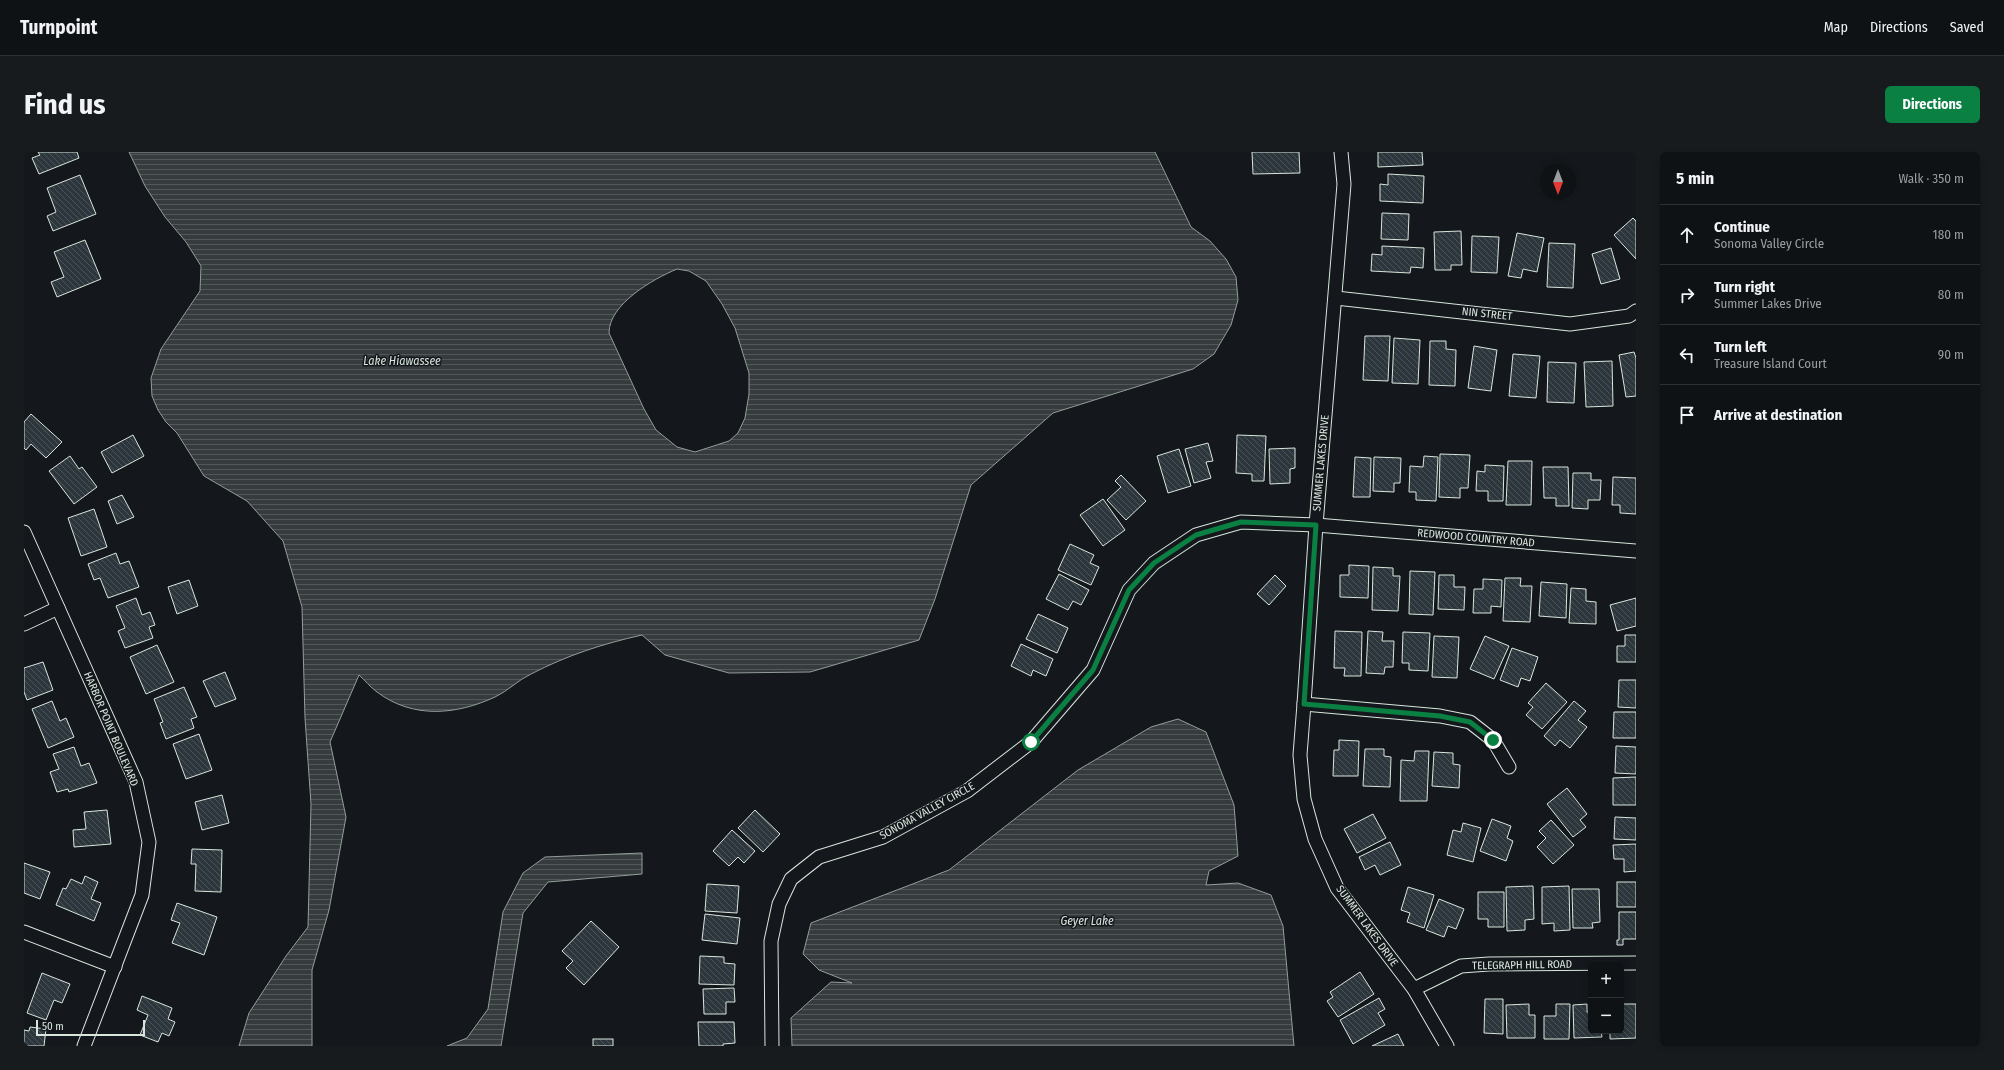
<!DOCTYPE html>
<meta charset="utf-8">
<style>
body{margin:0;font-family:"Fira Sans Condensed",sans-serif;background:#181b1e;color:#f1f3f6}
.controls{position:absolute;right:12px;bottom:12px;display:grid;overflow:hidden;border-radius:6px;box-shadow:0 2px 6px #0003}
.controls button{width:36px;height:36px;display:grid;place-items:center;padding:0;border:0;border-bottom:1px solid #2f3234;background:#0f1215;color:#f1f3f6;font:20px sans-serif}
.compass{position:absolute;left:1516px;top:12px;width:36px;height:36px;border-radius:50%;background:#0f1215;box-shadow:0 2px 6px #0003;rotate:180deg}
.scale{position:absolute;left:12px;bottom:10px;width:109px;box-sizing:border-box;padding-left:4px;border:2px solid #d8e6dc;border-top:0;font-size:11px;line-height:14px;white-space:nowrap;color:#d8e6dc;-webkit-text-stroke:3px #14181c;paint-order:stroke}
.stop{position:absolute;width:12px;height:12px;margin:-9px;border:3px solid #0b8043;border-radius:50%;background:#fff}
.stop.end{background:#0b8043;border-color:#fff;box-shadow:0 1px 4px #0008}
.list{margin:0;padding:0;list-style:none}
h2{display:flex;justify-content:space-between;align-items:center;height:52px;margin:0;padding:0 16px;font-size:17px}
h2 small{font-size:13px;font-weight:400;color:#9b9ea0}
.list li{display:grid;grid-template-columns:26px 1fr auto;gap:12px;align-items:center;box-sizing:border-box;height:60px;padding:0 16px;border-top:1px solid #2f3234}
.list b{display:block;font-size:15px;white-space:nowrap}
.list p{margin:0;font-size:13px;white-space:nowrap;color:#9b9ea0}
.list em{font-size:13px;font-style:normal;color:#9b9ea0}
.icon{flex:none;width:22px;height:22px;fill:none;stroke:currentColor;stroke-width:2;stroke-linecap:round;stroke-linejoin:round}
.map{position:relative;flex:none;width:1612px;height:894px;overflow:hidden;border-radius:6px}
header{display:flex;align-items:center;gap:24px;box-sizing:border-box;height:56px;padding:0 20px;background:#0f1215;border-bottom:1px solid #2f3234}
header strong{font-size:19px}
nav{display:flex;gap:22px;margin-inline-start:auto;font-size:14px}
.intro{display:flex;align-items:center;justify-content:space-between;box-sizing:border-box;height:96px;padding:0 24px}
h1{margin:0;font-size:28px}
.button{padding:10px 18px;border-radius:6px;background:#0b8043;color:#fff;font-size:14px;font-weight:700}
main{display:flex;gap:24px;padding:0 24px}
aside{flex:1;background:#0f1215;border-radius:6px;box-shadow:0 2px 6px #0003}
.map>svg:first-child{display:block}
.water{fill:url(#water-rules);stroke:#939e99;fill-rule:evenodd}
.building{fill:url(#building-back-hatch);stroke:#d8e6dc}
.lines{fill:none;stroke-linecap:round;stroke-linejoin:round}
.minor-casing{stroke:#d8e6dc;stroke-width:15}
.minor{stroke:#14181c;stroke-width:13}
.route{stroke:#0b8043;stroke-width:5}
.labels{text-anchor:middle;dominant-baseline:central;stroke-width:3;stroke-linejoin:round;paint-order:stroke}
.street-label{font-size:11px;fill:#d8e6dc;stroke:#14181c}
.water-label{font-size:12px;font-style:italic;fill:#d8e6dc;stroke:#14181c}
</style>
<header>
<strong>Turnpoint</strong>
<nav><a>Map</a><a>Directions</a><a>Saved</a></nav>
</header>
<div class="intro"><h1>Find us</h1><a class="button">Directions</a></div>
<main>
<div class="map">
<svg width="1612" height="894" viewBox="0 0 1612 894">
<defs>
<pattern id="water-rules" width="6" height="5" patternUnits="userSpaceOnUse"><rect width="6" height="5" fill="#363b3e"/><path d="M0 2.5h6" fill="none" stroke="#525759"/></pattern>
<pattern id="building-back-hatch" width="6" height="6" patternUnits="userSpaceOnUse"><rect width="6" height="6" fill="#2c363c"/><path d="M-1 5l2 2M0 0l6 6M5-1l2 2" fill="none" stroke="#4a5358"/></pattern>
</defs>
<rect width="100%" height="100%" fill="#14181c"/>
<g class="water">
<path d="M 105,0 L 1131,0 L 1167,75 L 1186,89 L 1202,107 L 1212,125 L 1214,148 L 1207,173 L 1190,202 L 1169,217 L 1029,261 L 947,333 L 911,447 L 895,488 L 786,520 L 705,521 L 641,503 L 618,483 C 578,492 544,503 507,522 C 494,528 484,539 471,545 C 432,563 389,567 353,540 C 346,535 341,528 335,523 L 306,590 L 322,665 L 305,758 L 288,818 L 288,894 L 215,894 L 225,861 L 262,804 L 284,775 L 287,652 L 281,566 L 278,455 L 259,389 L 223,349 L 180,324 L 153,281 L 142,270 L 134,258 L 128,244 L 127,226 L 137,197 L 176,139 L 177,114 L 162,90 L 141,65 L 121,34 ZM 653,117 L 665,119 L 682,129 L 698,152 L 711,176 L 725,221 L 725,242 L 721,266 L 714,281 L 705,289 L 671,300 L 653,295 L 632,278 L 620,257 L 585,181 C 585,152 629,127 653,117 Z"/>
<path d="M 1154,567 L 1182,580 L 1210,653 L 1214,704 L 1185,719 L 1182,733 L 1214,731 L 1247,743 L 1259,774 L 1270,894 L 768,894 L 767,866 L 807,830 L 828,831 L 795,818 L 779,802 L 787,771 L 925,718 L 1054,618 L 1127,575 Z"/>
<path d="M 618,701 L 618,722 L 524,730 L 499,761 L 477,894 L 423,894 L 443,886 L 464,857 L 479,760 L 499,721 L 521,705 Z"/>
</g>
<g class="building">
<path d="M 14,0 L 53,0 L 55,6 L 15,22 L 8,6 L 16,3 Z"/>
<path d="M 1228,0 L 1275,0 L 1276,21 L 1229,22 Z"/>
<path d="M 1354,0 L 1398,0 L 1399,13 L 1354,15 Z"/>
<path d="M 1364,22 L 1400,24 L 1399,51 L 1356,49 L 1356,32 L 1364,33 Z"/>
<path d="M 56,23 L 72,62 L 29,79 L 23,64 L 32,60 L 23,36 Z"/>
<path d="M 1358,61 L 1385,62 L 1384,88 L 1357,87 Z"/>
<path d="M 1609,66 L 1612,69 L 1612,107 L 1590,83 Z"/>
<path d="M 1437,79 L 1438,113 L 1427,113 L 1427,118 L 1411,118 L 1410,80 Z"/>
<path d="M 1493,81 L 1520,86 L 1513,120 L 1499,117 L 1497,126 L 1484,124 Z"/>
<path d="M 1448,84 L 1475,85 L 1473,121 L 1447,120 Z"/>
<path d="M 61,88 L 77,127 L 33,145 L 27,130 L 40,125 L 30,100 Z"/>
<path d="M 1525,91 L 1551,92 L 1549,136 L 1523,135 Z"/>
<path d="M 1358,94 L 1400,96 L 1399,116 L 1387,115 L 1386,121 L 1347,119 L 1348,102 L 1358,103 Z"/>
<path d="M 1587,96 L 1596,127 L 1577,132 L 1568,102 Z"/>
<path d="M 1341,184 L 1366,184 L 1364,229 L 1339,228 Z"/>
<path d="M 1370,186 L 1396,188 L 1394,232 L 1368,231 Z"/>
<path d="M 1406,189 L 1422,189 L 1422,197 L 1432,198 L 1431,234 L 1405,233 Z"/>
<path d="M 1450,194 L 1473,198 L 1467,239 L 1444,236 Z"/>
<path d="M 1610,200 L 1612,206 L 1612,244 L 1602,245 L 1595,203 Z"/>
<path d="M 1489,202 L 1516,204 L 1512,246 L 1485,244 Z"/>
<path d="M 1588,209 L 1589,254 L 1562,255 L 1560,210 Z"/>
<path d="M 1524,210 L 1552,211 L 1550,251 L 1523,250 Z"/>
<path d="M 7,262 L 38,290 L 22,306 L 7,292 L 2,298 L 0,296 L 0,270 Z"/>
<path d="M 109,283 L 120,304 L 88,321 L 77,300 Z"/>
<path d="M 1213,283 L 1242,284 L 1240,329 L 1228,329 L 1228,322 L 1212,321 Z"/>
<path d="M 1184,291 L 1189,309 L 1182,310 L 1187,326 L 1170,331 L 1161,297 Z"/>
<path d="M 1271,296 L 1271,316 L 1266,317 L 1266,331 L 1246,332 L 1245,297 Z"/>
<path d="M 1155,297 L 1167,334 L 1144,341 L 1133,304 Z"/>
<path d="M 1416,302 L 1446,303 L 1444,336 L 1436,336 L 1436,346 L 1415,345 Z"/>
<path d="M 46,304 L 55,317 L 58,315 L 73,335 L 50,352 L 25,319 Z"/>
<path d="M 1400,304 L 1414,305 L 1412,349 L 1392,348 L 1392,340 L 1385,340 L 1386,314 L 1399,315 Z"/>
<path d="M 1331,305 L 1347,306 L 1346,345 L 1329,345 Z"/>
<path d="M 1350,305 L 1377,306 L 1376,331 L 1370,331 L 1370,340 L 1349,339 Z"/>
<path d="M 1484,309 L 1508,309 L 1507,353 L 1482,353 Z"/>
<path d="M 1461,313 L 1480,314 L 1479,349 L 1464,349 L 1464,339 L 1452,339 L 1453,319 L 1461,320 Z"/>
<path d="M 1519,315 L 1544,315 L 1545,354 L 1532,354 L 1532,346 L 1520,346 Z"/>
<path d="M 1549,321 L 1567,321 L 1567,328 L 1577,328 L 1576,348 L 1564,348 L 1564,357 L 1548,356 Z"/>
<path d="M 1097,323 L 1122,349 L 1102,368 L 1083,348 L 1097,335 L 1091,329 Z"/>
<path d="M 1589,325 L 1612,326 L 1612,362 L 1596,361 L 1596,353 L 1588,353 Z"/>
<path d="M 98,343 L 110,365 L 93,372 L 84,349 Z"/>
<path d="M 1079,347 L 1101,378 L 1079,394 L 1056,363 Z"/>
<path d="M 70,357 L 83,395 L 57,404 L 44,366 Z"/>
<path d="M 1046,392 L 1070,403 L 1066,411 L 1075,415 L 1067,433 L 1034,418 Z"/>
<path d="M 92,401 L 96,412 L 105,409 L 115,435 L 84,446 L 76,426 L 70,428 L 64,412 Z"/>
<path d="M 1325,413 L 1345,414 L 1344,446 L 1316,445 L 1316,423 L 1325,423 Z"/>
<path d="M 1349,415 L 1369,416 L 1369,424 L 1376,424 L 1374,459 L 1348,458 Z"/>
<path d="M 1386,419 L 1411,420 L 1409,463 L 1385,462 Z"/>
<path d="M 1035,422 L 1065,438 L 1057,453 L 1049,449 L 1044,458 L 1022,447 Z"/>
<path d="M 1251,423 L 1262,434 L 1245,453 L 1233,442 Z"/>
<path d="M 1415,423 L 1430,423 L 1430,435 L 1441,435 L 1440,458 L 1414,457 Z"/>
<path d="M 1481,426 L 1497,426 L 1496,434 L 1508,434 L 1506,470 L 1479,469 Z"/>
<path d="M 1459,427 L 1478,428 L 1477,455 L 1467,454 L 1467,461 L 1449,461 L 1450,437 L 1459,437 Z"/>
<path d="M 165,428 L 174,454 L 153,462 L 144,435 Z"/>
<path d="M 1517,430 L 1543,432 L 1542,466 L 1515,464 Z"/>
<path d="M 1547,436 L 1562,437 L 1562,449 L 1572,450 L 1572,472 L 1545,471 Z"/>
<path d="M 112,446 L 118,463 L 126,460 L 131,473 L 125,475 L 129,486 L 101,496 L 94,479 L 101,476 L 92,454 Z"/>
<path d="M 1612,446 L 1612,474 L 1593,479 L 1586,453 Z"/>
<path d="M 1014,462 L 1044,476 L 1033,501 L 1002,487 Z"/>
<path d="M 1311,479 L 1338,480 L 1337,524 L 1320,524 L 1321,516 L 1310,516 Z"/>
<path d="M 1344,479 L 1359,480 L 1358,489 L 1370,489 L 1369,515 L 1361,515 L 1360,522 L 1342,521 Z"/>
<path d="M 1379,480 L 1406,481 L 1404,519 L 1385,518 L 1385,511 L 1378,511 Z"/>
<path d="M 1601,483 L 1612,483 L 1612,510 L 1593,510 L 1593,494 L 1601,494 Z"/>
<path d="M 1410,484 L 1435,485 L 1433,526 L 1408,525 Z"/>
<path d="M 1461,484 L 1485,494 L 1470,527 L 1446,517 Z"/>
<path d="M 997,492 L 1029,507 L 1022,524 L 1009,518 L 1007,524 L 987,514 Z"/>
<path d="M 133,493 L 150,530 L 122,542 L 106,505 Z"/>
<path d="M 1488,496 L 1514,505 L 1506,529 L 1497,526 L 1494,535 L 1476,528 Z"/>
<path d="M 19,510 L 29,538 L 3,548 L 0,540 L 0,516 Z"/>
<path d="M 201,520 L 212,547 L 191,555 L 179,529 Z"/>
<path d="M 1595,528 L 1612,528 L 1612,556 L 1594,555 Z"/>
<path d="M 1522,531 L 1543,550 L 1518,577 L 1502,563 L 1509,555 L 1504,551 Z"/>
<path d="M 160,535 L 173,565 L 167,567 L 170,576 L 142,587 L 136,571 L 139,570 L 130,547 Z"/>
<path d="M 28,549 L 36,569 L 42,566 L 50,585 L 24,596 L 8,557 Z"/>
<path d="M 1550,549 L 1562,559 L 1554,568 L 1563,575 L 1546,596 L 1536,588 L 1531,594 L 1520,584 Z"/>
<path d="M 1590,560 L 1612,560 L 1612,586 L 1589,586 Z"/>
<path d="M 175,582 L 188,618 L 162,627 L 149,592 Z"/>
<path d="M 1315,588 L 1335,589 L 1334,624 L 1309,624 L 1310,598 L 1315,598 Z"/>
<path d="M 1592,594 L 1612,595 L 1612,622 L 1591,621 Z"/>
<path d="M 50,595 L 57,614 L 65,611 L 73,631 L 45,640 L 44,637 L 33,640 L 26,620 L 35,617 L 29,602 Z"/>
<path d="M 1341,597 L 1360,597 L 1360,604 L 1367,605 L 1366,635 L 1339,634 Z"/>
<path d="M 1391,599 L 1405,599 L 1403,649 L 1376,649 L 1377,608 L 1390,609 Z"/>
<path d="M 1410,600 L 1429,601 L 1429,612 L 1436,613 L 1435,636 L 1408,634 Z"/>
<path d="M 1612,625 L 1612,653 L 1589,653 L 1589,626 Z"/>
<path d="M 1543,636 L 1563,662 L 1556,668 L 1562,675 L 1549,685 L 1523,652 Z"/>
<path d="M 198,643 L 205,671 L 178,678 L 171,650 Z"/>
<path d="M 83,658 L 87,692 L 50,695 L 49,678 L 62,677 L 60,660 Z"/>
<path d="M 731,658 L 756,682 L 739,700 L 714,676 Z"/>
<path d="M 1349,662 L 1362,686 L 1333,701 L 1320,677 Z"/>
<path d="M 1591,665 L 1612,666 L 1612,688 L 1590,687 Z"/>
<path d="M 1468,667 L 1487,674 L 1483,686 L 1489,689 L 1482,709 L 1456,699 Z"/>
<path d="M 1527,668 L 1550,693 L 1529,712 L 1513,695 L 1522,686 L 1515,679 Z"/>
<path d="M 1439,671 L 1457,676 L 1449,710 L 1423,703 L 1429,678 L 1437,680 Z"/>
<path d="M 708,678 L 731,699 L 720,711 L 714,705 L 705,714 L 689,699 Z"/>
<path d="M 1366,690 L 1377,713 L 1356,723 L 1351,713 L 1341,718 L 1335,705 Z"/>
<path d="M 1612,692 L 1612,719 L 1600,720 L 1600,707 L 1590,707 L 1589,693 Z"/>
<path d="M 168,697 L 198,698 L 197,740 L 171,739 L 172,712 L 167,712 Z"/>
<path d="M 0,711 L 26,720 L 16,747 L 0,741 Z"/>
<path d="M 61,724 L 74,730 L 67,747 L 77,751 L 70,769 L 32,753 L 39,736 L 42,737 L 47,727 L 58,732 Z"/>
<rect x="1593" y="730" width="19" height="25"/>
<path d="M 683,732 L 715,734 L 713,761 L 681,759 Z"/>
<path d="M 1509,734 L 1510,767 L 1501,768 L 1501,778 L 1483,779 L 1482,735 Z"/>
<path d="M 1545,734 L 1546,778 L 1530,779 L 1530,771 L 1518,772 L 1518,735 Z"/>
<path d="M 1384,735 L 1410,743 L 1400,776 L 1383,770 L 1386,761 L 1377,758 Z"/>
<path d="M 1548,737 L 1575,737 L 1576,770 L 1568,771 L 1569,776 L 1549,776 Z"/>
<path d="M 1454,740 L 1480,740 L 1480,775 L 1464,775 L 1464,767 L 1454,767 Z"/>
<path d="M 1415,747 L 1440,757 L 1432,777 L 1424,774 L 1420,785 L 1402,778 Z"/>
<path d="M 153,751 L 193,765 L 180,803 L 148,791 L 156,771 L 147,768 Z"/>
<path d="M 1595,760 L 1612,760 L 1612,787 L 1599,787 L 1599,793 L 1593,793 L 1593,788 L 1595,788 Z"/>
<path d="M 681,762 L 716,766 L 713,792 L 678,788 Z"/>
<path d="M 567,769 L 595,795 L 560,833 L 542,816 L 549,809 L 538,799 Z"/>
<path d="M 676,804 L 700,805 L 700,811 L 711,812 L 710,833 L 675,832 Z"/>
<path d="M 1336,820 L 1350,842 L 1314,865 L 1303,849 L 1309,845 L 1306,840 Z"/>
<path d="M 18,821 L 46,832 L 38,851 L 30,848 L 22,868 L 3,861 Z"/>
<path d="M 710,836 L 711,850 L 702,850 L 702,862 L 680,862 L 679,837 Z"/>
<path d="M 118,844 L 148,856 L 144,867 L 151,870 L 145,884 L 138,881 L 134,890 L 116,883 L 124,863 L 113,858 Z"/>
<path d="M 1355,846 L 1361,857 L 1354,861 L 1361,873 L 1329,892 L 1316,868 Z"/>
<path d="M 1461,847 L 1479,847 L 1479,882 L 1460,881 Z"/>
<path d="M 1505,852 L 1505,863 L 1511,863 L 1511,886 L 1483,886 L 1482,853 Z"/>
<path d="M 1532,852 L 1546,852 L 1545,887 L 1520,887 L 1520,864 L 1532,864 Z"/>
<path d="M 1563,852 L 1563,860 L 1567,860 L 1567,879 L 1577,879 L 1578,885 L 1550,886 L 1549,853 Z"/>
<path d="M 1597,852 L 1612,852 L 1612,886 L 1586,887 L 1586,879 L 1597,879 Z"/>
<path d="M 674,870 L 710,870 L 711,891 L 699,892 L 699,894 L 675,894 Z"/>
<path d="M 6,875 L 22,877 L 20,894 L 0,894 L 0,878 L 5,879 Z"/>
<path d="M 1374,882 L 1380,894 L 1348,894 Z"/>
<rect x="569" y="887" width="20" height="7"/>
</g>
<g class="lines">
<defs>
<g id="minor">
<path d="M 1317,0 L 1320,32 L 1292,373 L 1280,552 L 1276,603 L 1280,647 L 1291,687 L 1313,736 L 1390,837 L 1423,894"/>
<path d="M 1312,146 L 1546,172 L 1605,164 L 1612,159"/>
<path d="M 0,380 L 112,630 L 125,690 L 118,743 L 60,894"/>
<path d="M 0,472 L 34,456"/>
<path d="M 1280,552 L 1416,564 L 1446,570 L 1469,588 L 1485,615"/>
<path d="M 0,780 L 91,815"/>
<path d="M 1390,837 L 1437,814 L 1465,812 L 1612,811"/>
<path d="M 748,894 L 747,789 L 755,752 L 767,727 L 795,705 L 859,685 L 943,639 L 1007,590 L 1069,518 L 1105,438 L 1130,411 L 1172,383 L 1217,370 L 1292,373 L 1612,399"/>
</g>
</defs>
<use href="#minor" class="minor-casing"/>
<use href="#minor" class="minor"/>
</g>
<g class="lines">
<path class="route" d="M 1007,590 L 1069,518 L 1105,438 L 1130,411 L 1172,383 L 1217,370 L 1292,373 L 1280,552 L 1416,564 L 1446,570 L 1469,588"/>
</g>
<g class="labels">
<g class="street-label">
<text transform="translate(1463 162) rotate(6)">NIN STREET</text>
<text transform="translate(1297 311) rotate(-85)">SUMMER LAKES DRIVE</text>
<text transform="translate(1452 386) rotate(5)">REDWOOD COUNTRY ROAD</text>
<text transform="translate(87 577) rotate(67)">HARBOR POINT BOULEVARD</text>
<text transform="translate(903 659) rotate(-29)">SONOMA VALLEY CIRCLE</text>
<text transform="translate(1343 774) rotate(54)">SUMMER LAKES DRIVE</text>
<text transform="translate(1498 813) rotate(-1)">TELEGRAPH HILL ROAD</text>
</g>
<g class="water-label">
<text x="378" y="209">Lake Hiawassee</text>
<text x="1063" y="769">Geyer Lake</text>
</g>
</g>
</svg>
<div class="controls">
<button>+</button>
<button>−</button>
</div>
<svg class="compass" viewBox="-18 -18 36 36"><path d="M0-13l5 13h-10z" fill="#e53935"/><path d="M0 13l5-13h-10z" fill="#9b9ea0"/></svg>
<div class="scale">50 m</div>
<div class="stop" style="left:1007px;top:590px"></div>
<div class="stop end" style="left:1469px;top:588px"></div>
</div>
<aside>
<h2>5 min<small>Walk · 350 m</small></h2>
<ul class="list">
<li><svg class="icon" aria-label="ahead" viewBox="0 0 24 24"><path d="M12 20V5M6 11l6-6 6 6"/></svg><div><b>Continue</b><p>Sonoma Valley Circle</p></div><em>180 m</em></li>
<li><svg class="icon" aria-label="right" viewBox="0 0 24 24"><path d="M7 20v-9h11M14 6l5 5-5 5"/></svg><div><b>Turn right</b><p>Summer Lakes Drive</p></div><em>80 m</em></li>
<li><svg class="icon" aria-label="left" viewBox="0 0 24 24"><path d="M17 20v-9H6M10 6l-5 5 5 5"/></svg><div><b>Turn left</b><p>Treasure Island Court</p></div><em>90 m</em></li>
<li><svg class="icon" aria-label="arrive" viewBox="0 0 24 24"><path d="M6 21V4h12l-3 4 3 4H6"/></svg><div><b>Arrive at destination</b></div></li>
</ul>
</aside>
</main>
